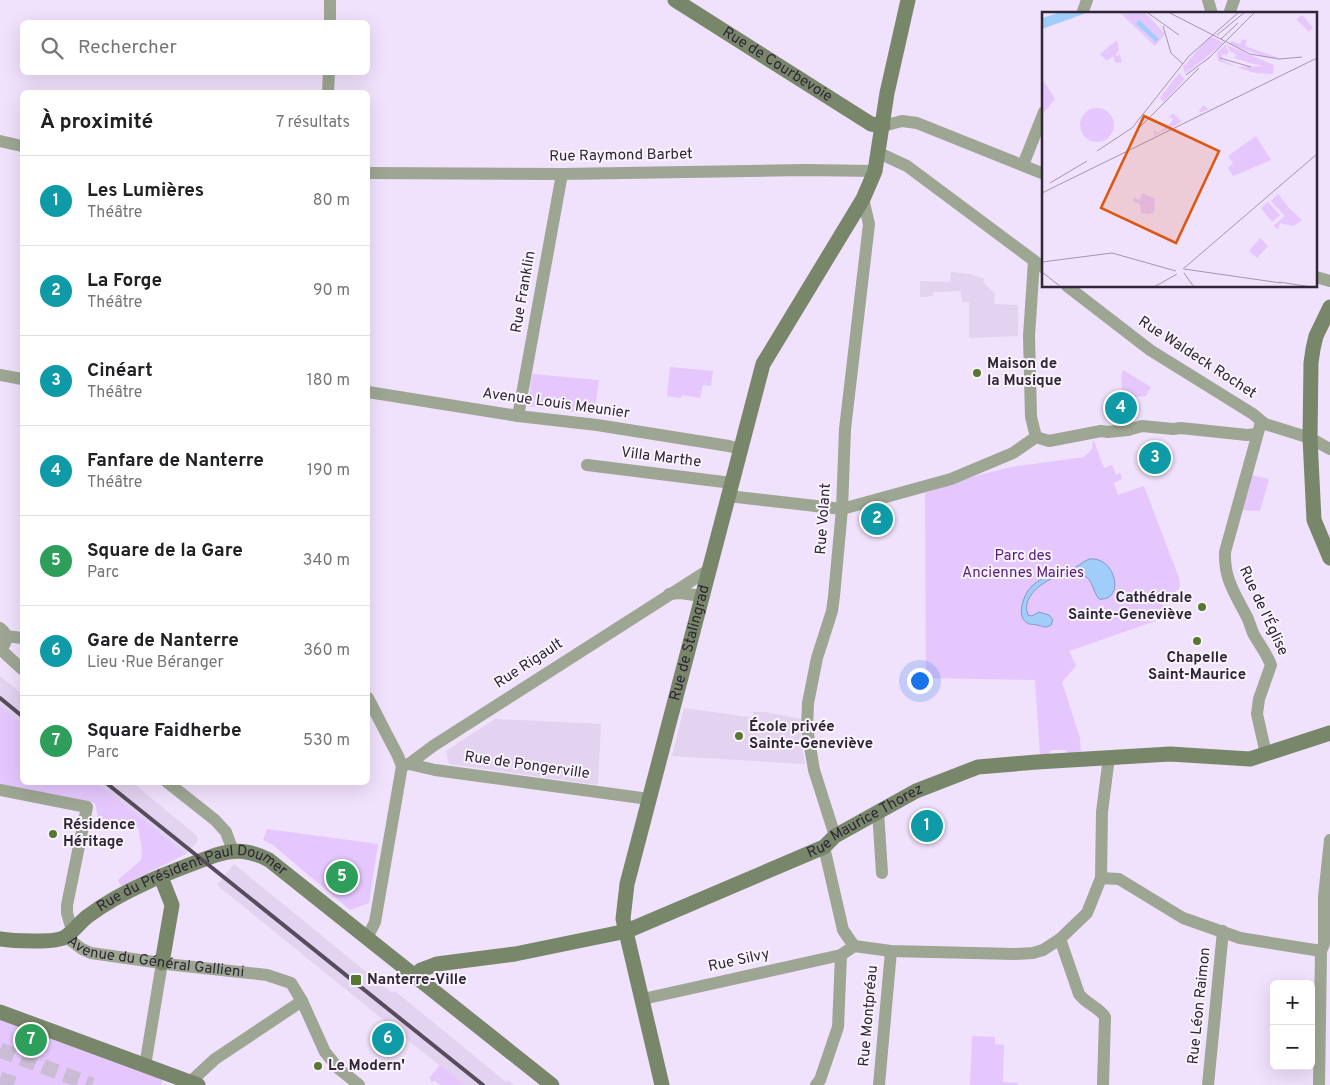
<!DOCTYPE html>
<html lang="fr">
<meta charset="utf-8">
<style>
body{margin:0;font-family:Overpass,sans-serif;background:#f6f6f6;color:#202124}
.controls{position:absolute;right:15px;bottom:15px;display:grid;overflow:hidden;border-radius:8px;box-shadow:0 5px 20px #0002}
.controls button{width:45px;height:45px;display:grid;place-items:center;padding:0;border:0;border-bottom:1px solid #e0e0e0;background:#fff;color:#202124;font:25px sans-serif}
.you{position:absolute;left:919px;top:680px;width:18px;height:18px;margin:-12px;border:4px solid #fff;border-radius:50%;background:#1a73e8;box-shadow:0 0 0 8px #1a73e833}
.badge{display:grid;place-items:center;width:32px;height:32px;border-radius:50%;background:#0f766e;color:#fff;font-size:16px;font-weight:700}
.pin{position:absolute;translate:-50% -50%;border:2px solid #fff;box-shadow:0 1px 5px #0006}
.list{margin:0;padding:0;list-style:none}
h2{display:flex;justify-content:space-between;align-items:center;height:65px;margin:0;padding:0 20px;font-size:21px}
h2 small{font-size:16px;font-weight:400;color:#757577}
.list li{display:grid;grid-template-columns:32px 1fr auto;gap:15px;align-items:center;box-sizing:border-box;height:90px;padding:0 20px;border-top:1px solid #e0e0e0}
.list b{display:block;font-size:19px;white-space:nowrap}
.list p{margin:0;font-size:16px;white-space:nowrap;color:#757577}
.list em{font-size:16px;font-style:normal;color:#757577}
.icon{flex:none;width:28px;height:28px;fill:none;stroke:currentColor;stroke-width:2;stroke-linecap:round;stroke-linejoin:round}
.map{position:relative;flex:none;width:1330px;height:1085px;overflow:hidden}
.search{position:absolute;background:#fff;box-shadow:0 5px 20px #0002;left:20px;top:20px;width:350px;height:55px;display:flex;align-items:center;gap:12px;box-sizing:border-box;padding:0 18px;border-radius:8px;color:#757577;font-size:19px}
.panel{position:absolute;background:#fff;box-shadow:0 5px 20px #0002;left:20px;top:90px;width:350px;height:695px;border-radius:8px}
.map>svg:first-child{display:block}
.built{fill:#e3d2f0}
.green{fill:#e5c7fe}
.water{fill:#a1cdfa;stroke:#7f9bbf}
.lines{fill:none;stroke-linecap:round;stroke-linejoin:round}
.highway-tunnel{stroke:#c9bcd4;stroke-width:15;stroke-dasharray:15 8;stroke-linecap:butt}
.street{stroke:#9da693;stroke-width:12}
.secondary{stroke:#78866a;stroke-width:15}
.rail{stroke:#564c5e;stroke-width:4}
.poi-dot{fill:#58782f;stroke:#f8f3fc;stroke-width:2}
.labels{text-anchor:middle;dominant-baseline:central;stroke-width:4;stroke-linejoin:round;paint-order:stroke}
.street-label{font-size:15px;fill:#2f2636;stroke:#f8f3fc}
.poi-label{font-size:15px;font-weight:bold;fill:#2f2636;stroke:#f8f3fc;text-anchor:start}
.park-label{font-size:15px;fill:#5a1a80;stroke:#f8f3fc}
.inset-road{fill:none;stroke:#a396ad;stroke-width:1}
.view{fill:#df560e;fill-opacity:0.15;stroke:#df560e;stroke-width:2.5}
.inset-edge{fill:none;stroke:#2f2636;stroke-width:2.5}
</style>
<div class="map">
<svg width="1330" height="1085" viewBox="0 0 1330 1085">
<rect width="100%" height="100%" fill="#f0e1fc"/>
<g class="built">
<path d="M 951,272 L 970,274 L 984,279 L 983,282 L 995,294 L 994,304 L 1018,305 L 1018,336 L 969,338 L 969,302 L 962,302 L 961,291 L 933,292 L 933,296 L 920,297 L 920,281 L 950,282 Z"/>
<path d="M 0,676 L 22,694 L 22,723 L 0,705 Z"/>
<path d="M 684,708 L 741,716 L 753,717 L 753,712 L 765,712 L 801,719 L 801,742 L 805,764 L 672,756 Z"/>
<path d="M 495,719 L 601,724 L 598,785 L 449,764 L 446,751 Z"/>
<path d="M 97,783 L 133,783 L 197,836 L 197,842 L 186,854 Z"/>
<path d="M 234,864 L 392,993 L 395,991 L 506,1082 L 508,1080 L 514,1085 L 465,1085 L 434,1061 L 217,885 Z"/>
</g>
<g class="green">
<path d="M 670,367 L 713,371 L 711,386 L 703,385 L 700,398 L 682,395 L 681,398 L 667,396 Z"/>
<path d="M 1123,370 L 1151,387 L 1146,396 L 1123,398 L 1121,377 Z"/>
<path d="M 532,374 L 599,380 L 594,414 L 528,406 Z"/>
<path d="M 1093,441 L 1094,441 L 1104,468 L 1112,465 L 1116,475 L 1120,473 L 1122,479 L 1114,483 L 1118,495 L 1144,486 L 1179,578 L 1180,587 L 1175,592 L 1161,601 L 1170,616 L 1069,651 L 1076,666 L 1062,682 L 1080,738 L 1081,753 L 1068,754 L 1065,750 L 1051,750 L 1049,755 L 1040,755 L 1035,680 L 926,678 L 925,493 L 963,479 L 1011,467 L 1084,457 L 1092,449 Z"/>
<path d="M 1252,475 L 1269,479 L 1260,511 L 1241,510 Z"/>
<path d="M 0,705 L 22,723 L 22,782 L 97,783 L 186,854 L 121,886 L 118,880 L 141,860 L 142,850 L 138,827 L 123,829 L 120,822 L 98,818 L 95,803 L 0,785 Z"/>
<path d="M 267,829 L 378,844 L 369,903 L 350,910 L 273,845 L 263,840 Z"/>
<path d="M 0,1016 L 160,1077 L 163,1080 L 161,1085 L 0,1085 Z"/>
<path d="M 972,1036 L 995,1037 L 995,1044 L 1004,1045 L 1003,1082 L 1018,1083 L 1018,1085 L 970,1085 Z"/>
<path d="M 440,1065 L 465,1085 L 440,1085 L 435,1081 L 431,1082 L 430,1077 Z"/>
</g>
<path class="water" d="M 1089,559 C 1117,556 1125,602 1099,599 C 1093,592 1093,581 1085,576 C 1068,564 1017,590 1028,615 L 1032,616 L 1039,612 L 1049,615 L 1053,620 L 1051,625 C 1045,629 1043,626 1037,625 C 1033,624 1029,625 1026,622 C 1016,615 1024,594 1031,587 C 1041,576 1056,575 1069,570 C 1077,568 1082,562 1089,559 Z"/>
<g class="lines">
<g class="highway-tunnel">
<path d="M 0,1050 L 92,1085"/>
<path d="M 0,1079 L 18,1085"/>
</g>
<g class="street">
<path d="M 1208,0 L 1212,14"/>
<path d="M 1082,14 L 1087,0"/>
<path d="M 1229,14 L 1234,0"/>
<path d="M 330,22 L 330,0"/>
<path d="M 328,92 L 329,72"/>
<path d="M 883,126 L 902,121 L 917,123 L 1044,174"/>
<path d="M 0,141 L 22,146"/>
<path d="M 879,153 L 907,166 L 1044,268"/>
<path d="M 1023,165 L 1044,112"/>
<path d="M 368,173 L 562,174 L 804,170 L 875,171"/>
<path d="M 1034,261 L 1029,336 L 1031,417 L 1036,437"/>
<path d="M 1316,277 L 1330,281"/>
<path d="M 1067,286 L 1150,350 L 1253,414 L 1265,424 L 1310,438 L 1330,449"/>
<path d="M 0,375 L 22,379"/>
<path d="M 368,392 L 518,416 L 597,425 L 729,446 L 740,449"/>
<path d="M 518,416 L 562,174"/>
<path d="M 1261,422 L 1225,552 C 1224,579 1235,594 1247,617 C 1250,623 1251,629 1254,635 C 1260,645 1267,654 1271,665 L 1259,699 L 1257,714 L 1266,754"/>
<path d="M 587,465 L 732,483"/>
<path d="M 728,496 L 842,509 L 951,479 L 1013,453 L 1036,437 L 1049,441 L 1101,431 L 1108,432 L 1128,430 L 1142,426 L 1173,429 L 1181,428 L 1247,435 L 1257,434"/>
<path d="M 669,594 L 680,593 L 702,596"/>
<path d="M 0,628 C 8,634 8,643 0,649"/>
<path d="M 6,636 L 22,638"/>
<path d="M 0,649 L 22,669"/>
<path d="M 409,764 L 433,746 L 710,569"/>
<path d="M 404,765 L 409,764 L 435,770 L 649,799"/>
<path d="M 167,782 L 215,820 L 226,832 L 233,851"/>
<path d="M 0,790 L 87,807 L 67,905 L 67,913 L 72,930"/>
<path d="M 878,811 L 882,873"/>
<path d="M 835,836 L 814,770 L 807,728 L 808,703 L 817,658 L 832,611 L 834,596 L 842,509 L 845,429 L 869,224 L 863,199"/>
<path d="M 824,847 L 843,930 L 854,946"/>
<path d="M 1101,878 L 1119,879 L 1183,918 L 1240,938 L 1321,951"/>
<path id="s1" d="M 66,937 L 82,949 L 91,953 L 175,965 L 267,975 L 291,983 L 302,1001 L 325,1052 L 338,1068 L 359,1085"/>
<path d="M 367,938 L 375,922 L 402,766 L 398,756 L 368,698"/>
<path d="M 1060,939 L 1079,994 C 1086,1004 1099,1007 1105,1017 L 1103,1085"/>
<path d="M 643,999 L 841,955 L 854,946 L 891,951 L 1014,954 L 1033,953 L 1043,950 L 1060,939 L 1087,913 L 1101,878 L 1102,812 L 1109,757"/>
<path d="M 145,1066 L 162,963"/>
<path d="M 187,1085 L 215,1059 L 302,1001"/>
<path d="M 816,1085 L 820,1080 L 838,1027 L 841,955"/>
<path d="M 879,1085 L 891,951"/>
<path d="M 1208,1085 L 1223,931"/>
<path d="M 1319,1085 L 1321,951 L 1324,944 L 1324,897 L 1330,840"/>
</g>
<g class="secondary">
<path id="s2" d="M 675,0 L 871,124 L 883,126"/>
<path d="M 1330,307 L 1316,336 L 1313,349 L 1311,363 L 1310,438 L 1314,520 L 1330,558"/>
<path d="M 161,877 L 172,905 L 162,963"/>
<path id="s3" d="M 0,939 C 11,941 57,943 65,937 C 72,933 80,922 88,916 C 125,888 173,871 216,855 C 236,849 250,850 269,860 L 552,1085"/>
<path id="s4" d="M 414,976 L 421,970 L 437,964 L 515,954 L 627,931 L 824,847 L 835,836 L 916,791 L 978,767 L 1037,762 L 1170,754 L 1250,759 L 1330,733"/>
<path d="M 0,1012 L 198,1085"/>
<path id="s5" d="M 662,1085 L 623,919 L 627,884 L 763,364 L 863,199 L 875,171 L 887,93 L 908,0"/>
</g>
<g class="rail">
<path d="M 0,698 L 22,716"/>
<path d="M 105,782 L 483,1085"/>
</g>
</g>
<g class="poi-dot">
<circle cx="977" cy="373" r="5"/>
<circle cx="1202" cy="607" r="5"/>
<circle cx="1197" cy="641" r="5"/>
<circle cx="739" cy="736" r="5"/>
<circle cx="53" cy="834" r="5"/>
<rect x="350" y="974" width="12" height="12" rx="2.5"/>
<circle cx="318" cy="1066" r="5"/>
</g>
<g class="labels">
<g class="street-label">
<text stroke="none"><textPath href="#s2" startOffset="121">Rue de Courbevoie</textPath></text>
<text transform="translate(621 156) rotate(-1)">Rue Raymond Barbet</text>
<text transform="translate(524 292) rotate(-80)">Rue Franklin</text>
<text transform="translate(1197 358) rotate(33)">Rue Waldeck Rochet</text>
<text transform="translate(556 404) rotate(8)">Avenue Louis Meunier</text>
<text transform="translate(661 458) rotate(7)">Villa Marthe</text>
<text transform="translate(824 519) rotate(-86)">Rue Volant</text>
<text transform="translate(1263 611) rotate(65)">Rue de l'Église</text>
<text stroke="none"><textPath href="#s5" startOffset="455">Rue de Stalingrad</textPath></text>
<text transform="translate(529 664) rotate(-33)">Rue Rigault</text>
<text transform="translate(527 766) rotate(8)">Rue de Pongerville</text>
<text stroke="none"><textPath href="#s4" startOffset="482">Rue Maurice Thorez</textPath></text>
<text stroke="none"><textPath href="#s3" startOffset="212">Rue du Président Paul Doumer</textPath></text>
<text stroke="none"><textPath href="#s1" startOffset="94">Avenue du Général Gallieni</textPath></text>
<text transform="translate(739 961) rotate(-12)">Rue Silvy</text>
<text transform="translate(1200 1006) rotate(-84)">Rue Léon Raimon</text>
<text transform="translate(869 1016) rotate(-85)">Rue Montpréau</text>
</g>
<g class="poi-label">
<text x="987" y="364">Maison de<tspan x="987" dy="17">la Musique</tspan></text>
<text x="1192" y="598" text-anchor="end">Cathédrale<tspan x="1192" dy="17">Sainte-Geneviève</tspan></text>
<text x="1197" y="658" text-anchor="middle">Chapelle<tspan x="1197" dy="17">Saint-Maurice</tspan></text>
<text x="749" y="727">École privée<tspan x="749" dy="17">Sainte-Geneviève</tspan></text>
<text x="63" y="825">Résidence<tspan x="63" dy="17">Héritage</tspan></text>
<text x="367" y="980">Nanterre-Ville</text>
<text x="328" y="1066">Le Modern'</text>
</g>
<g class="park-label">
<text x="1023" y="556">Parc des<tspan x="1023" dy="17">Anciennes Mairies</tspan></text>
</g>
</g>
<g transform="translate(1042 12)">
<rect width="275" height="275" fill="#f0e1fc"/>
<path d="M 77,0 L 103,0 L 123,22 L 113,34 ZM 260,3 L 271,16 L 267,20 L 254,7 ZM 168,24 L 182,31 L 143,62 L 141,55 ZM 200,27 L 205,29 L 203,34 L 237,46 L 226,46 L 187,32 L 190,29 L 198,32 ZM 75,28 L 77,38 L 73,44 L 78,43 L 80,50 L 74,51 L 71,44 L 65,49 L 58,42 ZM 184,32 L 185,37 L 187,40 L 184,43 L 192,46 L 194,43 L 202,48 L 195,43 L 188,39 L 185,33 L 232,53 L 231,62 L 213,61 L 176,49 L 175,41 ZM 180,42 L 208,51 L 221,54 L 195,55 L 180,48 ZM 137,61 L 143,67 L 122,90 L 118,86 ZM 0,66 L 13,87 L 0,103 ZM 179,91 L 152,104 L 112,124 L 112,118 L 116,121 L 130,110 L 131,106 L 126,106 L 131,101 L 140,110 L 159,101 L 157,98 L 162,93 L 166,97 ZM38 113a17 17 0 1 1 34 0a17 17 0 1 1-34 0ZM 214,124 L 229,148 L 191,164 L 186,156 L 191,151 L 186,144 ZM 101,181 L 113,187 L 112,200 L 107,202 L 99,201 L 98,192 L 90,189 L 92,186 L 97,188 ZM 236,182 L 246,195 L 260,208 L 251,214 L 238,211 L 236,217 L 231,214 L 243,204 L 229,189 ZM 226,190 L 238,203 L 230,210 L 219,196 ZM 218,226 L 226,234 L 215,246 L 207,239 Z" fill="#e5c7fe" fill-rule="evenodd"/>
<path d="M 19,0 L 47,0 L 0,17 L 0,6 ZM 97,8 L 117,27 L 114,30 L 94,12 Z" fill="#a1cdfa"/>
<path class="inset-road" d="M 126,0 L 208,42 L 237,47 L 260,45M 106,1 L 137,23M 121,14 L 129,41 L 141,52M 175,23 L 203,0M 179,27 L 196,11M 178,46 L 209,55M 166,47 L 213,0M 144,63 L 168,45M 275,67 L 275,96M 96,117 L 157,56M 55,139 L 90,116 L 147,44 L 197,0M 8,171 L 45,149M 0,181 L 275,46M 0,250 L 70,241 L 134,259M 141,257 L 275,142M 142,257 L 239,271M 0,260 L 19,275M 142,261 L 152,275M 237,270 L 270,275M 112,275 L 135,262"/>
<path class="view" d="M 102,104 L 177,139 L 134,231 L 59,196 Z"/>
<rect width="275" height="275" class="inset-edge"/>
</g>
</svg>
<div class="controls">
<button>+</button>
<button>−</button>
</div>
<div class="you"></div>
<div class="pin badge" style="left:927px;top:826px;background:#0f9aa8">1</div>
<div class="pin badge" style="left:877px;top:519px;background:#0f9aa8">2</div>
<div class="pin badge" style="left:1155px;top:458px;background:#0f9aa8">3</div>
<div class="pin badge" style="left:1121px;top:408px;background:#0f9aa8">4</div>
<div class="pin badge" style="left:342px;top:877px;background:#2e9e5b">5</div>
<div class="pin badge" style="left:388px;top:1039px;background:#0f9aa8">6</div>
<div class="pin badge" style="left:31px;top:1040px;background:#2e9e5b">7</div>
<div class="search"><svg class="icon" aria-label="search" viewBox="0 0 24 24"><circle cx="10" cy="10" r="6"/><path d="M15 15l6 6"/></svg>Rechercher</div>
<section class="panel">
<h2>À proximité<small>7 résultats</small></h2>
<ul class="list">
<li><span class="badge" style="background:#0f9aa8">1</span><div><b>Les Lumières</b><p>Théâtre</p></div><em>80 m</em></li>
<li><span class="badge" style="background:#0f9aa8">2</span><div><b>La Forge</b><p>Théâtre</p></div><em>90 m</em></li>
<li><span class="badge" style="background:#0f9aa8">3</span><div><b>Cinéart</b><p>Théâtre</p></div><em>180 m</em></li>
<li><span class="badge" style="background:#0f9aa8">4</span><div><b>Fanfare de Nanterre</b><p>Théâtre</p></div><em>190 m</em></li>
<li><span class="badge" style="background:#2e9e5b">5</span><div><b>Square de la Gare</b><p>Parc</p></div><em>340 m</em></li>
<li><span class="badge" style="background:#0f9aa8">6</span><div><b>Gare de Nanterre</b><p>Lieu · Rue Béranger</p></div><em>360 m</em></li>
<li><span class="badge" style="background:#2e9e5b">7</span><div><b>Square Faidherbe</b><p>Parc</p></div><em>530 m</em></li>
</ul>
</section>
</div>
